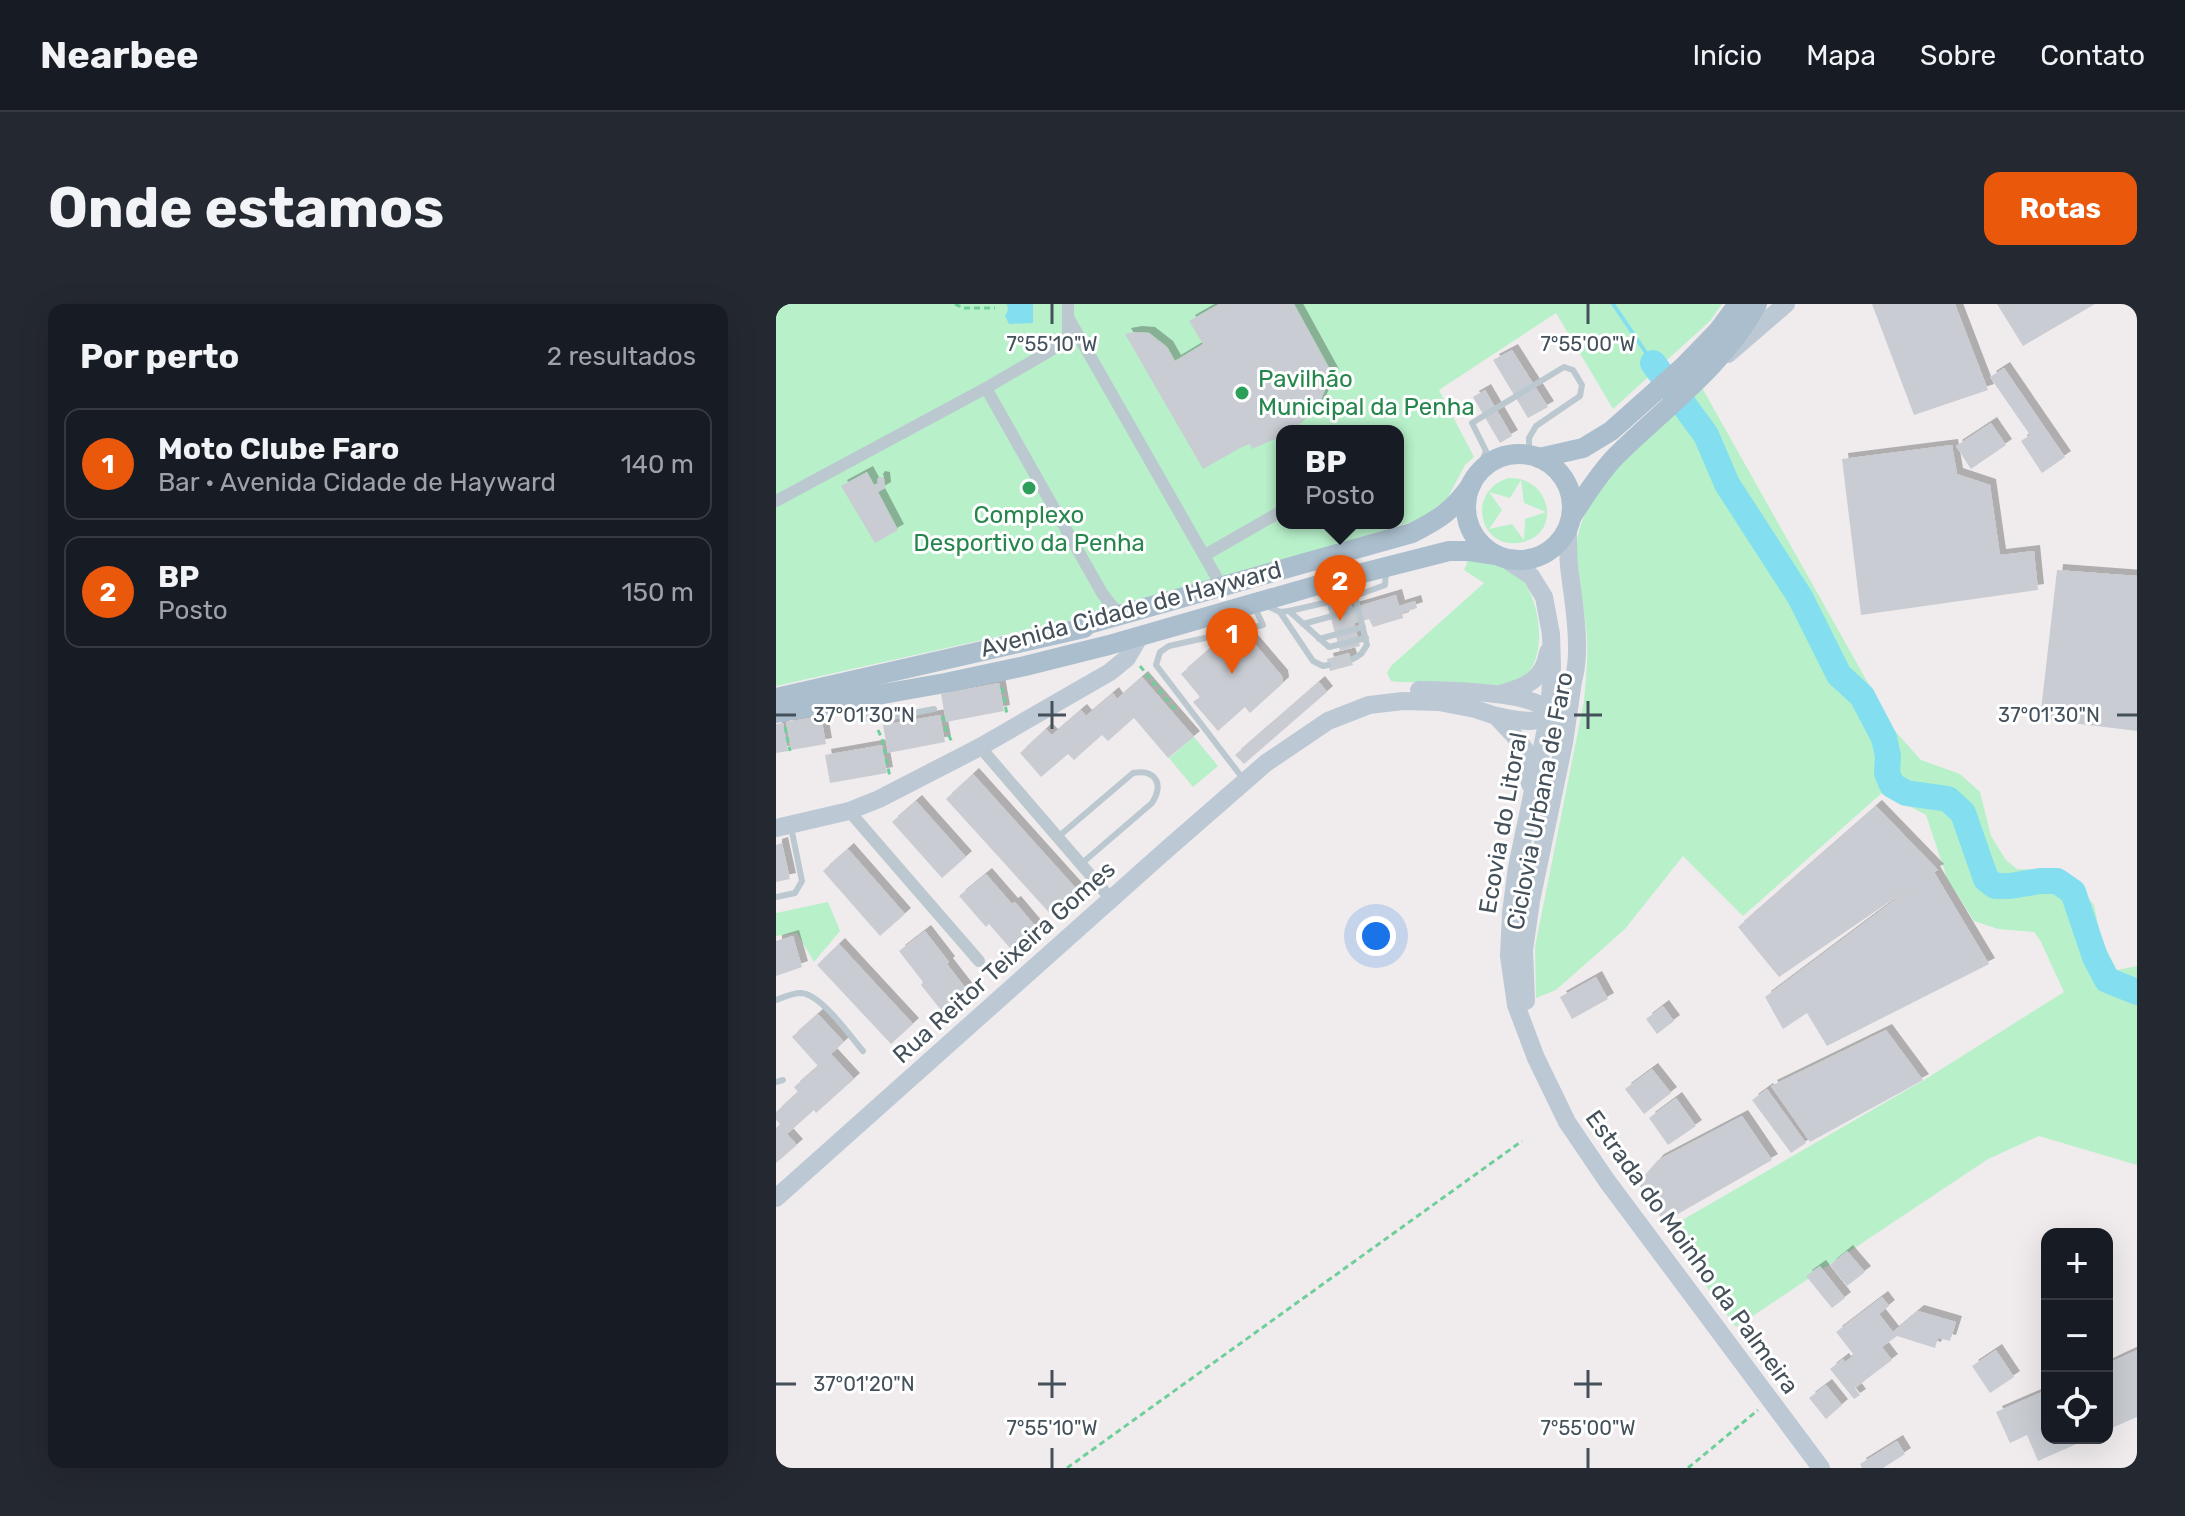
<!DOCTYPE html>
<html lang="pt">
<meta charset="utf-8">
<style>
body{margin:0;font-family:Rubik,sans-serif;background:#242831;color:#f1f3f6}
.controls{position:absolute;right:24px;bottom:24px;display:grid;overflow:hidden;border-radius:16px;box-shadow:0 8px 32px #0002}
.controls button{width:72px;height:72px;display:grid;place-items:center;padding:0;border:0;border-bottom:2px solid #363941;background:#171b24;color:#f1f3f6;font:40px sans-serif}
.you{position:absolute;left:600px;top:632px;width:28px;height:28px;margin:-20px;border:6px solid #fff;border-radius:50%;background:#1a73e8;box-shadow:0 0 0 12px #1a73e833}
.badge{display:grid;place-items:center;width:52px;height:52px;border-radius:50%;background:#ea580c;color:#fff;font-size:26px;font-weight:700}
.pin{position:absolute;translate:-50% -66px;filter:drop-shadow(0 2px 4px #0008)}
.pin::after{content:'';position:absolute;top:42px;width:28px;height:24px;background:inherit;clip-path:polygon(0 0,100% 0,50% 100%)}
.popup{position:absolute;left:500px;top:121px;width:128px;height:104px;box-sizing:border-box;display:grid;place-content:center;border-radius:16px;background:#171b24;filter:drop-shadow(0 2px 6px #0005);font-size:26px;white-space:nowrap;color:#9ea1a6}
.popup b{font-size:30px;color:#f1f3f6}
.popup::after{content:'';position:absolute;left:50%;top:100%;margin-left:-16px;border:16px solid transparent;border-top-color:#171b24}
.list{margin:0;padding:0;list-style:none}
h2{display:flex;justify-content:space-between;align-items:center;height:104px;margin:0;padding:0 32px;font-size:34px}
h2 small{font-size:26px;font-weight:400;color:#9ea1a6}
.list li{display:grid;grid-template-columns:52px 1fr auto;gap:24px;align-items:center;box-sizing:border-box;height:112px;margin:0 16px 16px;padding:0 16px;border:2px solid #363941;border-radius:16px}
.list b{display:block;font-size:30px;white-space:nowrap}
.list p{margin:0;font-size:26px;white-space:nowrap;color:#9ea1a6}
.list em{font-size:26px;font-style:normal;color:#9ea1a6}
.icon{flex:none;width:44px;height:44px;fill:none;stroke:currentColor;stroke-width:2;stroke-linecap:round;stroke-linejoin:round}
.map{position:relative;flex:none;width:1361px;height:1164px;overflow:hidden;border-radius:16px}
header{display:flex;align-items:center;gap:48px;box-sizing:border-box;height:112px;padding:0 40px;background:#171b24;border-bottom:2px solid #363941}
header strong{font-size:38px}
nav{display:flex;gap:44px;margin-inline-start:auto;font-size:28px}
.intro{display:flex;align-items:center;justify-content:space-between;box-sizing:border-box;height:192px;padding:0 48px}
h1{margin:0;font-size:56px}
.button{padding:20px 36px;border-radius:16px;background:#ea580c;color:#fff;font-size:28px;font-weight:700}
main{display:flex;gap:48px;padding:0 48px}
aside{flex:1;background:#171b24;border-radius:16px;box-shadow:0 8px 32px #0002}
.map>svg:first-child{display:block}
.green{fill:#b8f0ca;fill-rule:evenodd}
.water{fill:#83dfef}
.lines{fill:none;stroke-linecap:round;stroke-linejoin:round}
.stream{stroke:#83dfef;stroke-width:4}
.river{stroke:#83dfef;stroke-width:26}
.building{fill:#c9ccd2;filter:url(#shadow)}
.path{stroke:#6fcf9a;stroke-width:3;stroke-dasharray:6 4;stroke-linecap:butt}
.lane{stroke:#bcc8d0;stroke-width:6}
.street{stroke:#bcc8d0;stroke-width:12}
.secondary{stroke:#bcc9d5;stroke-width:18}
.primary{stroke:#abbecd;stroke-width:20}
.ticks{fill:none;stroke:#44515b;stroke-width:3}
.leisure-dot{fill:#2e9e5b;stroke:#fff;stroke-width:3}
.labels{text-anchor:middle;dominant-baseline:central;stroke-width:6;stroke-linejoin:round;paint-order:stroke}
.leisure-label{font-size:24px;fill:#27864d;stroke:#fff;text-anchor:start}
.street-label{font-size:24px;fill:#44515b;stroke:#fff}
.ticks-label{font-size:20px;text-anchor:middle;fill:#44515b;stroke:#fff;stroke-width:6;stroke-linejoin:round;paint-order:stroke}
</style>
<header>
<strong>Nearbee</strong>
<nav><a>Início</a><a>Mapa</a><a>Sobre</a><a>Contato</a></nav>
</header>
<div class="intro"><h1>Onde estamos</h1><a class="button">Rotas</a></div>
<main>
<aside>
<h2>Por perto<small>2 resultados</small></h2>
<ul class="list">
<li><span class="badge">1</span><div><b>Moto Clube Faro</b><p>Bar · Avenida Cidade de Hayward</p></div><em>140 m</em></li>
<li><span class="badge">2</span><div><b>BP</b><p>Posto</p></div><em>150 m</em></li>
</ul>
</aside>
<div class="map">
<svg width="1361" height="1164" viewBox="0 0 1361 1164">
<defs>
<filter id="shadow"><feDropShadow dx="6" dy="-6" stdDeviation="0" flood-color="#0004"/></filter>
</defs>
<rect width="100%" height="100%" fill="#f0eced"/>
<g class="green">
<path d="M 0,0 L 946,0 L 934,17 L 837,105 L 780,9 L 663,86 L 698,153 L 689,161 L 671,195 L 645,215 L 354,303 L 0,382 ZM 506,127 L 622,127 L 622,219 L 506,219 Z"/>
<path d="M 925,82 L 1119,427 L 1145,456 L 1184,470 L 1204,488 L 1215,532 L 1230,556 L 1241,565 L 1281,567 L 1302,582 L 1318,601 L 1325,635 L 1341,666 L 1361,662 L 1361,861 L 1263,832 L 1212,855 L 960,1023 L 889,926 L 1148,776 L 1288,688 L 1264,636 L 1258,628 L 1222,625 L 1198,617 L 1171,574 L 1150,511 L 1107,488 L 967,612 L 907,552 L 849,625 L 780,686 L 760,694 L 759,643 L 808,397 C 810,372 813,348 810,323 C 807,296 798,266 801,238 C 807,181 884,120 925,82 Z"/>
<path d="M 733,174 C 775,173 786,229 747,238 C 704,249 688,187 733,174 ZM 745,176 L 748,199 L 770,208 L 749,215 L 748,236 L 736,220 L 713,225 L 726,206 L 713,188 L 734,194 Z"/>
<path d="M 690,254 C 710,257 726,259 742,272 C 764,290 773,353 748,373 C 742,377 732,380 725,381 C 708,384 688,379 670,378 C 652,377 633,380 615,377 L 611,369 L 615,362 L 708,279 L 688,266 L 691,260 Z"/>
<path d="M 418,433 L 442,462 L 417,483 L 393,454 Z"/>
<path d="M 52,598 L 64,627 L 38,658 L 21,629 L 0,632 L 0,609 Z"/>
</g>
<path class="water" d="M 231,0 L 257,0 L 257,19 L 233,20 L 229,12 L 232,6 Z"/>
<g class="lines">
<path class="stream" d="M 837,0 L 877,59"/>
<path class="river" d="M 877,59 L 930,131 L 951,180 L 1024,293 L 1063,371 L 1086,392 L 1108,434 L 1112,452 L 1111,469 L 1116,481 L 1130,489 L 1172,495 L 1187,509 L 1210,575 L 1219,582 L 1234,582 L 1264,577 L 1281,577 L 1297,588 L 1319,653 L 1331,676 L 1361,688"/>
</g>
<g class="building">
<path d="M 443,0 L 518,0 L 557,71 L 554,74 L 544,98 L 520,124 L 515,127 L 506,127 L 506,132 L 476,145 L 474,140 L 466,143 L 427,165 L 349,30 L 360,28 L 373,29 L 391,43 L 399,57 L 427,40 L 413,17 Z"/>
<path d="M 1096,0 L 1179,0 L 1212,86 L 1138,111 Z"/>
<path d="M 1221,0 L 1319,0 L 1247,42 Z"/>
<path d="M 736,46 L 772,103 L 752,114 L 717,56 Z"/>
<path d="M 1228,64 L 1289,153 L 1266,169 L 1245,137 L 1254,131 L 1214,73 Z"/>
<path d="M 709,86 L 736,132 L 724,139 L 697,93 Z"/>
<path d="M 1215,119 L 1230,141 L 1195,165 L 1180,142 Z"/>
<path d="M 1176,141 L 1181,170 L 1214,181 L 1224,251 L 1258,247 L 1262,286 L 1085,311 L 1066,155 Z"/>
<path d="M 91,168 L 98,181 L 102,179 L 101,176 L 103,173 L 108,174 L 109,184 L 102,188 L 122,226 L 99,239 L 65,182 Z"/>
<path d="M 1281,266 L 1361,272 L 1361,427 L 1264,415 Z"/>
<path d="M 571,287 L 576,304 L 620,291 L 623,302 L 639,297 L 641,304 L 626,309 L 627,314 L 597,323 L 593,315 L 578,319 L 584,342 L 564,347 L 549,293 Z"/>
<path d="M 472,332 L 506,372 L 507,379 L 474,409 L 469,403 L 442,427 L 417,398 L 424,393 L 405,370 L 442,338 L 446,343 L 464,338 Z"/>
<path d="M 573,349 L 577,361 L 554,367 L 551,355 Z"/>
<path d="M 366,373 L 418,433 L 392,454 L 358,414 L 332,437 L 326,431 L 298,456 L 292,450 L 265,473 L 244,449 L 270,425 L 276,431 L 305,406 L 310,412 L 337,389 L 341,395 Z"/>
<path d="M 543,378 L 551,388 L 468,460 L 459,451 Z"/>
<path d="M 223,379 L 228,407 L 170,418 L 165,390 Z"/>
<path d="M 164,411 L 169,438 L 112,449 L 107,421 Z"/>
<path d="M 45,412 L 50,440 L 15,446 L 10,418 Z"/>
<path d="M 7,419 L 12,447 L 0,449 L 0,420 Z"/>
<path d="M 106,441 L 111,469 L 54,479 L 49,451 Z"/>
<path d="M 197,470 L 305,590 L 278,614 L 170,495 Z"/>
<path d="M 140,497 L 190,553 L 166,574 L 116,518 Z"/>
<path d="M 1100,502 L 1162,566 L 1158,568 L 1213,660 L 1051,742 L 1031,709 L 1007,725 L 989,693 L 1141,579 L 1003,673 L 962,623 Z"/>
<path d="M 6,539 L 14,575 L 0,578 L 0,541 Z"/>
<path d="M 72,545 L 129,610 L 104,632 L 47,567 Z"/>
<path d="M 210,570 L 236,600 L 239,598 L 260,623 L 234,644 L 213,620 L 210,623 L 183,592 Z"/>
<path d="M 149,627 L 173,658 L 171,660 L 195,691 L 169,711 L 145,681 L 147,678 L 123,647 Z"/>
<path d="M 17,632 L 26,663 L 0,672 L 0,637 Z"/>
<path d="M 63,640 L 137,720 L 115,740 L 41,661 Z"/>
<path d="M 820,673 L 832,695 L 796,715 L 784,693 Z"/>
<path d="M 887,702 L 898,717 L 881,730 L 870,715 Z"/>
<path d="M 42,710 L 68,738 L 55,750 L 78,775 L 40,809 L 38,806 L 11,830 L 21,841 L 0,859 L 0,824 L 4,820 L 0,816 L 0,808 L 22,788 L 18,783 L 42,762 L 16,733 Z"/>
<path d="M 1110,726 L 1147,776 L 1034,838 L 995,782 Z"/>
<path d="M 876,765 L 895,789 L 868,810 L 849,785 Z"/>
<path d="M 991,785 L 1030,839 L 1015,849 L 976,796 Z"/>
<path d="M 900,794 L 920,822 L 892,841 L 873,814 Z"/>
<path d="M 966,812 L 996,856 L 888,918 L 862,879 L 882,856 Z"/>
<path d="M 1071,947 L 1089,968 L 1071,982 L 1054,961 Z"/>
<path d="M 1044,962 L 1069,994 L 1056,1004 L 1030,972 Z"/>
<path d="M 1106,993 L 1113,1002 L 1103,1010 L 1117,1028 L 1142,1007 L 1180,1018 L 1174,1037 L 1162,1034 L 1159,1044 L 1121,1032 L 1106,1043 L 1116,1056 L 1079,1084 L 1084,1091 L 1078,1095 L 1054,1065 L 1067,1055 L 1069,1058 L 1078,1051 L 1060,1028 Z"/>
<path d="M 1220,1046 L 1238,1073 L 1214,1089 L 1196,1062 Z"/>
<path d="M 1361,1046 L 1361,1113 L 1331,1126 L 1331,1060 Z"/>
<path d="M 1050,1081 L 1066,1101 L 1050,1115 L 1033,1094 Z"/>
<path d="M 1271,1086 L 1271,1134 L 1314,1134 L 1262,1157 L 1251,1131 L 1234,1139 L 1220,1108 Z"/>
<path d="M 1121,1137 L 1129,1150 L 1107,1164 L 1086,1164 L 1084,1160 Z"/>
</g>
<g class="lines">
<g class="path">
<path d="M 179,0 L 187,4 L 219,4"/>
<path d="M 364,362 L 402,409"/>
<path d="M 226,383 L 231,411"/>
<path d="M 167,412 L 170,426 L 176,438"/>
<path d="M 9,423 L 14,447"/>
<path d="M 102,426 L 106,435 L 114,473"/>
<path d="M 291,1164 L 746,837"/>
<path d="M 912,1164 L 982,1106"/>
</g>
<g class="lane">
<path d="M 700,173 L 710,147 L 696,119 L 788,63 L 797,66 L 806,81 L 804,92 L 760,122 L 753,134 L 753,151"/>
<path d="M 491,302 L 504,308 L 513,307 L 579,292 L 609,281 L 610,267"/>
<path d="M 513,307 L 553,343 L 590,334"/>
<path d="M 504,308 L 537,357 L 547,362 L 552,361"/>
<path d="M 527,320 L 582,305"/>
<path d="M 543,335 L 587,323"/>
<path d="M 577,355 L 585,350 L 591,341 L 579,292"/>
<path d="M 79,401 L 95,417 L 158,405"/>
<path d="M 468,476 L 380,361 L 384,348 L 393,342 L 487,321 L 479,304"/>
<path d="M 282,533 L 357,469 C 380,465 388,480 376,499 L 305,560"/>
<path d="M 0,593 L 19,589 L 26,577 L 15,523"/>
<path d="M 0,696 C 8,693 17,689 25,689 C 45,690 74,732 87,747"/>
<path d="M 0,778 L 7,776"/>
</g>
<g class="street">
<path d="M 292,0 L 292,33 L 284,41 L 210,84 L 326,289 L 339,306 L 350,306"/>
<path d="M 293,15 L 446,283"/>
<path d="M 0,197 L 210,84"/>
<path d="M 429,251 L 506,207"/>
<path d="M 204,443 L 335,595"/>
<path d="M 73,507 L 203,657"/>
</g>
<g class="secondary">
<path d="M 952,50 L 1010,0"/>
<path d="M 728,254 L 755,272 L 768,293 L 775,330 L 776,362 L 773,410 L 741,563 L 735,609 L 733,652 L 740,701 L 760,754 L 791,818 L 831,877 L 1045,1164"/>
<path d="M 643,386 C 670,386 742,388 764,401 C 769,404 773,410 777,415"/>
<path d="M 727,389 C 750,383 768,375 772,348"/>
<path d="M 720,412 C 733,414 750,419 763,416 C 767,415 770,411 774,409 C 817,385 797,302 793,262 C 792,250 792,237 792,225"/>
<path d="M 0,524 L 73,507 L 103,495 L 204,443 L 334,368 L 351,354 L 364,332"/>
<path d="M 750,697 L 748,646 L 755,597 L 788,439 L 797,377"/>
<path d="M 0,894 L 389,547 L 490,459 L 552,417 L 593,401 L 627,397 L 663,398 L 699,405 L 720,412 L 736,429 L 748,444 L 754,480"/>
</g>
<g class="primary">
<circle cx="743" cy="203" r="53"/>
<path d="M 763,154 L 807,144 L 835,127 L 908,62 L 942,27 L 962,0"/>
<path d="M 796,212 C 809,192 822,171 839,153 C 888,104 947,63 981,0"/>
<path d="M 0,394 L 308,324 L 312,320 L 636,229 C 664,215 677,206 695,181"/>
<path d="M 0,409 L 169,379 L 249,362 L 333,341 L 563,275 L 673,247 L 693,247 L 720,251"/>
</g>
</g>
<path class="ticks" d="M 276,0 L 276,20M 812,0 L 812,20M 276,397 L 276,425M 812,397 L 812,425M 0,411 L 20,411M 262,411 L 290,411M 798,411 L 826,411M 1341,411 L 1361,411M 276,1066 L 276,1094M 812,1066 L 812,1094M 0,1080 L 20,1080M 262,1080 L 290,1080M 798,1080 L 826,1080M 276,1144 L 276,1164M 812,1144 L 812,1164"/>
<g class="leisure-dot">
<circle cx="466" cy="89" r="8"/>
<circle cx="253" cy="184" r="8"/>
</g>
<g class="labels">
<g class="leisure-label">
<text x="482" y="75">Pavilhão<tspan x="482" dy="28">Municipal da Penha</tspan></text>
<text x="253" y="211" text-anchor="middle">Complexo<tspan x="253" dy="28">Desportivo da Penha</tspan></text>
</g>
<g class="street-label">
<text transform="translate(355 305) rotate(-15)">Avenida Cidade de Hayward</text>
<text transform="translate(764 497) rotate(-79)">Ciclovia Urbana de Faro</text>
<text transform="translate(727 519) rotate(-80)">Ecovia do Litoral</text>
<text transform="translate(228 658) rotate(-42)">Rua Reitor Teixeira Gomes</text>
<text transform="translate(916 948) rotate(54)">Estrada do Moinho da Palmeira</text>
</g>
</g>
<g class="ticks-label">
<text x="276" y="47">7°55'10"W</text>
<text x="812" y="47">7°55'00"W</text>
<text x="88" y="418">37°01'30"N</text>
<text x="1273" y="418">37°01'30"N</text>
<text x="88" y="1087">37°01'20"N</text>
<text x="276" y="1131">7°55'10"W</text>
<text x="812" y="1131">7°55'00"W</text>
</g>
</svg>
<div class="controls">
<button>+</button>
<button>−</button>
<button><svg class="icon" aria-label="locate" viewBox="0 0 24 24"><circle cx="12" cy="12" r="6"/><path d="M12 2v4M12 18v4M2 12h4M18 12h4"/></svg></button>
</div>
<div class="you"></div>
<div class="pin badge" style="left:456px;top:370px">1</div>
<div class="pin badge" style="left:564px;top:317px">2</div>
<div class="popup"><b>BP</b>Posto</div>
</div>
</main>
